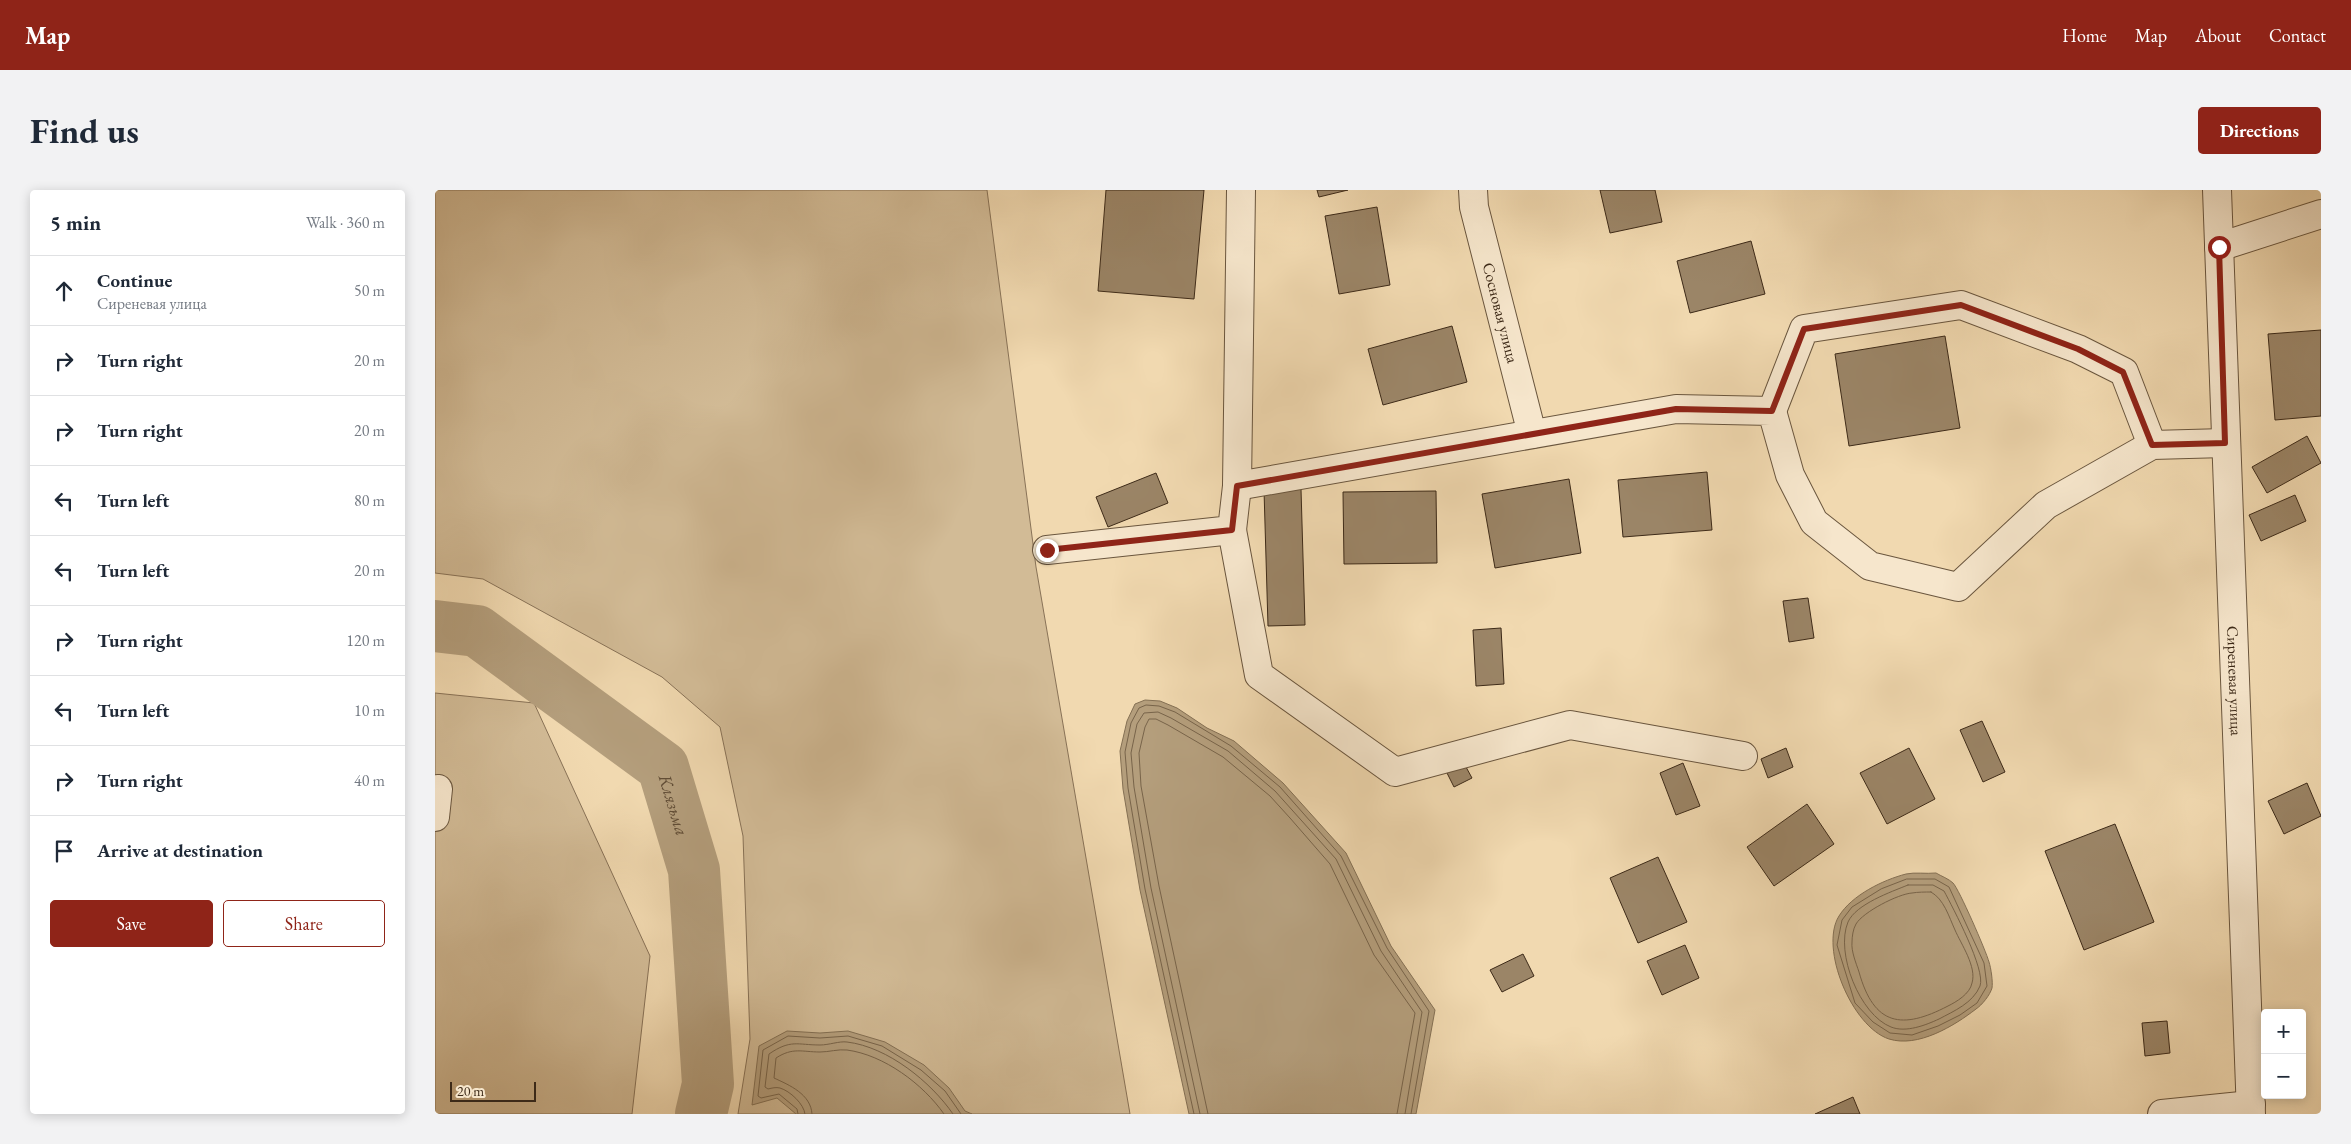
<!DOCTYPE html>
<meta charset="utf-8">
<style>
body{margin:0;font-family:"EB Garamond",serif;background:#f2f2f3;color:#1f2937}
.controls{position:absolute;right:15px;bottom:15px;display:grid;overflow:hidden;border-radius:5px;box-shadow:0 2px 12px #0003}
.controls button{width:45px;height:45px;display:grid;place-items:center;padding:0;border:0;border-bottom:1px solid #e0e1e3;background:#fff;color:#1f2937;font:25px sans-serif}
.scale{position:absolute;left:15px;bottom:12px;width:86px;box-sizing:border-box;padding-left:5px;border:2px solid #3d2a18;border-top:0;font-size:14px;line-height:18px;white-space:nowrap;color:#3d2a18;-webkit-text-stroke:4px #f6e6cc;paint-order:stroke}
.stop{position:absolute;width:15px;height:15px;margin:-11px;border:4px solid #8f2418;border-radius:50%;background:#fff}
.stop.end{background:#8f2418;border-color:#fff;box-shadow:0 1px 5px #0008}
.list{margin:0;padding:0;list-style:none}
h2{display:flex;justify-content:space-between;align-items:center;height:65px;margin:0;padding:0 20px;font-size:21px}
h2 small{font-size:16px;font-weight:400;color:#747a83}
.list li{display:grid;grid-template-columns:32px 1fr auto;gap:15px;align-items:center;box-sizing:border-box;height:70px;padding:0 20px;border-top:1px solid #e0e1e3}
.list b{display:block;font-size:19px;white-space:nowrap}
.list p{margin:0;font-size:16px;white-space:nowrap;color:#747a83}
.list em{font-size:16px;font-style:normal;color:#747a83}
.actions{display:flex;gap:10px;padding:15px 20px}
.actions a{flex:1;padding:11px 0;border:1px solid #8f2418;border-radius:5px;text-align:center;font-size:18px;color:#8f2418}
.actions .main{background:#8f2418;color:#fff}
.icon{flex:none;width:28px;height:28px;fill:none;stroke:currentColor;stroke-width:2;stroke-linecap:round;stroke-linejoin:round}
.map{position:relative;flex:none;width:1886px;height:924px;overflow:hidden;border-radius:5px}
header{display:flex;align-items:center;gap:30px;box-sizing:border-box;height:70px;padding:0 25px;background:#8f2418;color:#fff}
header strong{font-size:24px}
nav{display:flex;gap:28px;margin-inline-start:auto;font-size:18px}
.intro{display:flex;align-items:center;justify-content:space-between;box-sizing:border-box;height:120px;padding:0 30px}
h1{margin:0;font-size:35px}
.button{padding:12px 22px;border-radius:5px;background:#8f2418;color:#fff;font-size:18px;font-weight:700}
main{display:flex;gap:30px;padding:0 30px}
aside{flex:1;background:#fff;border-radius:5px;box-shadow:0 2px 12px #0003}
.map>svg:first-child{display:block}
.green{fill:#d2bb96;stroke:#887257}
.water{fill:#b49e7c;stroke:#847054}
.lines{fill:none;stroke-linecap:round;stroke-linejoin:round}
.shore{stroke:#78644a;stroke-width:1}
.river{stroke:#b49e7c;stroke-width:52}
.building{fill:#9b8567;stroke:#3d2a18}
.minor-casing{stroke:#6a563e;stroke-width:30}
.minor{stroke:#f6e6cc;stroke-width:28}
.route{stroke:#8f2418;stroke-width:6}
.labels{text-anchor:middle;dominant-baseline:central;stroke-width:4;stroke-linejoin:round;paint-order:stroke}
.street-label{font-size:16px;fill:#3d2a18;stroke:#f6e6cc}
.water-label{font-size:18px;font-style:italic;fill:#614d36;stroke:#f6e6cc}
</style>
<header>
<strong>Map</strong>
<nav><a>Home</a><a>Map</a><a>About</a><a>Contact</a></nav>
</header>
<div class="intro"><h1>Find us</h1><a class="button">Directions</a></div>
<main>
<aside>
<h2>5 min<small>Walk · 360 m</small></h2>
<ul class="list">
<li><svg class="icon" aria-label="ahead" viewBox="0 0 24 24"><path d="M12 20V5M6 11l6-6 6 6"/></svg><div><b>Continue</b><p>Сиреневая улица</p></div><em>50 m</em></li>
<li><svg class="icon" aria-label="right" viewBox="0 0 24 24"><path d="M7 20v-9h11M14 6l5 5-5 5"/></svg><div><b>Turn right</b></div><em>20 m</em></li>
<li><svg class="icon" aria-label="right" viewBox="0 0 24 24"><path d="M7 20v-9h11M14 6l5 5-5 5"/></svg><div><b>Turn right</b></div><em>20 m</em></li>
<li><svg class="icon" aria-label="left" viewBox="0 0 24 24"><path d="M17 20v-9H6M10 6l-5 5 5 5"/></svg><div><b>Turn left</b></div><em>80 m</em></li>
<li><svg class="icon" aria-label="left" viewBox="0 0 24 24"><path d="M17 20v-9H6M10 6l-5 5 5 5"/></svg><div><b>Turn left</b></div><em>20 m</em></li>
<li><svg class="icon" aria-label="right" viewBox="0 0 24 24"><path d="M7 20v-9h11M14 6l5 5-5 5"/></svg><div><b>Turn right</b></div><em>120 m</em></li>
<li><svg class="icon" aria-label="left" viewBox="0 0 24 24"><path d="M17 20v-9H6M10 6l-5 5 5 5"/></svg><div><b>Turn left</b></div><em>10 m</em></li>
<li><svg class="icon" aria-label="right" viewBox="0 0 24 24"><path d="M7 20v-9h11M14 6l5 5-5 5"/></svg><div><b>Turn right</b></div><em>40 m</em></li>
<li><svg class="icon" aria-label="arrive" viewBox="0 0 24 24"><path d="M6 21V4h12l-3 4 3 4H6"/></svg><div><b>Arrive at destination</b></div></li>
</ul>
<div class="actions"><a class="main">Save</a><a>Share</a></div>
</aside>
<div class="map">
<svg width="1886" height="924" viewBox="0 0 1886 924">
<rect width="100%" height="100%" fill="#f1d9b0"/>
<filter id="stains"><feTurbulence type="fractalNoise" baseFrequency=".004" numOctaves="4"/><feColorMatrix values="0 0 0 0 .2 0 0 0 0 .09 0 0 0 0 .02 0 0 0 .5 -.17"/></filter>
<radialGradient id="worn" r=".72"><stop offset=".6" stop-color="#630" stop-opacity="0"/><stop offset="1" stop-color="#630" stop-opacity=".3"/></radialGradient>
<g class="green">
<path d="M 0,0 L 552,0 L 601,377 L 695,924 L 303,924 L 315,849 L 308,646 L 285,537 L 227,487 L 48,389 L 0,383 Z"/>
<path d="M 0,503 L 99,513 L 215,766 L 197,924 L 0,924 Z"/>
</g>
<g class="water">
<path d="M 710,510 L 725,511 L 742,518 L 772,538 L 799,551 L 848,593 L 911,663 L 956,756 L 1000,820 L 981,924 L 754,924 L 705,700 L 688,599 L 685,561 L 692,531 L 700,514 Z"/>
<path d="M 1501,683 C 1506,686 1514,689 1518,693 C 1524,699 1551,761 1554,772 C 1556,778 1558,792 1557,798 C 1555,805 1547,815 1541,819 C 1519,836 1483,858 1454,849 C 1417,837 1384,758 1404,726 C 1417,705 1448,690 1471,684 C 1480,682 1491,684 1501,683 Z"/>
<path d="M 352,841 L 385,843 L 413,841 L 450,852 L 489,875 L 514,898 L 530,921 L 537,924 L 361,924 L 342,908 L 317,915 L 324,856 Z"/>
</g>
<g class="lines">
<g class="shore">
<path d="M 1472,689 L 1500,689 L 1514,697 L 1549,773 L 1552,796 L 1542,813 L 1525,825 L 1503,836 L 1477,845 L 1455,843 L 1438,832 L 1420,813 L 1402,755 L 1407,730 L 1417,717 L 1446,699 Z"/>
<path d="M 1473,695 L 1498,695 L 1509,701 C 1518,718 1551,780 1545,796 C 1538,813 1519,821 1504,829 C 1491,835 1471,843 1456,837 C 1425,825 1400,763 1413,732 C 1421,714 1456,702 1473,695 Z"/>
<path d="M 1496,702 C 1509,709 1514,727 1520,740 C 1526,754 1542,777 1537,793 C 1535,804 1521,812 1513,816 C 1467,840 1439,836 1424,782 C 1421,773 1416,761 1417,752 C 1417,747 1418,739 1421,734 C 1428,722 1463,704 1477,703 C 1483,702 1490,702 1496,702 Z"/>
<path d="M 363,924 L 362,919 L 344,904 L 326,908 L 323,906 L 328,860 L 353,846 L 385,848 L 413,846 L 447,856 L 486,880 L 510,901 L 526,924"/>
<path d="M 370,924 C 369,914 355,901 345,898 C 341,897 337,898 333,899 L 330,897 L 334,864 C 356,849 362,855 385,855 C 394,855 404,851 412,852 C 453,857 496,892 518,924"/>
<path d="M 377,924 C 376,904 354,895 339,888 L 341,868 C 358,857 367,862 385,862 C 394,862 403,859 412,860 C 449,865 488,894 509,924"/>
<path d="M 759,924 L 710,699 L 693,598 L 690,562 L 696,533 L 704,518 L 711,515 L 724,516 L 740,522 L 796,556 L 845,597 L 906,666 L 952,758 L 994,821 L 976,924"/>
<path d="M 765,924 L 716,698 L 699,597 L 696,563 L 702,534 L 709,523 L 723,522 L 736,528 L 793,561 L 840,601 L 901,669 L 946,761 L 987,822 L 970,924"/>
<path d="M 773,924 L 724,696 L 706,596 L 704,563 L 710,537 L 714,529 L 721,529 L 733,535 L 788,567 L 835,606 L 855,628 L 895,674 L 939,765 L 980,823 L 962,924"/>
</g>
<path class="river" id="s1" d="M 0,436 L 42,441 L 228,577 L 259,680 L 273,894 L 266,924"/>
</g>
<g class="building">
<path d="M 671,0 L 769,0 L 759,109 L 663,101 Z"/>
<path d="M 882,0 L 913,0 L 884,7 Z"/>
<path d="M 1165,0 L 1220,0 L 1227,32 L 1175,43 Z"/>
<path d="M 942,17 L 955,95 L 904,104 L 890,26 Z"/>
<path d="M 1316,51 L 1330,104 L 1255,123 L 1242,71 Z"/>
<path d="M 1017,136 L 1032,192 L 948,215 L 933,159 Z"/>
<path d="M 1886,140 L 1886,226 L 1840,230 L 1833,144 Z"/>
<path d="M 1510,146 L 1525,238 L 1414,256 L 1400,164 Z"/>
<path d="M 1872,246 L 1886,273 L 1832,303 L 1817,277 Z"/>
<path d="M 1272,282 L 1277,340 L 1188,347 L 1183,290 Z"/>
<path d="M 721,283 L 733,313 L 673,337 L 661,307 Z"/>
<path d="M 1134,289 L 1146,363 L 1060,378 L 1047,304 Z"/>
<path d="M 866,299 L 870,435 L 833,436 L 829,300 Z"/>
<path d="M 1001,301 L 1002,373 L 909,374 L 908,302 Z"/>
<path d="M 1860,305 L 1871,331 L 1826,351 L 1814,325 Z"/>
<path d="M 1373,408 L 1379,448 L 1354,452 L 1348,411 Z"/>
<path d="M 1066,438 L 1069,494 L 1041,496 L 1038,440 Z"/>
<path d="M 1547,531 L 1570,582 L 1548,592 L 1525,540 Z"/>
<path d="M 1351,558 L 1358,577 L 1333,588 L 1326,569 Z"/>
<path d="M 1474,558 L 1500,609 L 1452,634 L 1425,583 Z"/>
<path d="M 1025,566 L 1037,588 L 1019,597 L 1008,575 Z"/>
<path d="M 1248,573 L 1265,616 L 1241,625 L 1225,583 Z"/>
<path d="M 1872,593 L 1886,626 L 1849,644 L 1833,611 Z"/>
<path d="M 1372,614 L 1399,654 L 1339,696 L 1312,657 Z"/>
<path d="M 1680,634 L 1719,732 L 1649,760 L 1610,661 Z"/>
<path d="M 1223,667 L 1252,732 L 1203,753 L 1175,688 Z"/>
<path d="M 1250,755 L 1264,788 L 1227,805 L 1212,771 Z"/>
<path d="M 1088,764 L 1099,786 L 1067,802 L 1055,780 Z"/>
<path d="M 1732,831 L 1735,863 L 1710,866 L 1707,833 Z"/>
<path d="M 1418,907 L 1425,924 L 1380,924 Z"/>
</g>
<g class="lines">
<defs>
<g id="minor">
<path d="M 806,0 L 802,296 L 1241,219 L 1337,221 L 1355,285 L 1379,332 L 1435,376 L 1523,397 L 1611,315 L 1717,255 L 1790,253"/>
<path id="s2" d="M 1038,0 L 1039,17 L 1097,244"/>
<path id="s3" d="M 1782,0 L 1816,924"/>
<path d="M 1784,57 L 1886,24"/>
<path d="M 1337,221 L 1369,139 L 1526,115 L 1643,159 L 1689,182 L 1717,255"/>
<path d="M 797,340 L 824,485 L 960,582 L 1135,535 L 1308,566"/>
<path d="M 612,360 L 797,340 L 802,296"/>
<path d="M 0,627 L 3,599"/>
<path d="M 1727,924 L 1816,915"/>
</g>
</defs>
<use href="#minor" class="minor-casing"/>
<use href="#minor" class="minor"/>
</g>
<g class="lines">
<path class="route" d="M 612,360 L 797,340 L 802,296 L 1241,219 L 1337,221 L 1369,139 L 1526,115 L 1643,159 L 1688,182 L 1717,255 L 1790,253 L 1784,57"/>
</g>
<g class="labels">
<g class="street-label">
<text stroke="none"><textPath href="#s2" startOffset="126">Сосновая улица</textPath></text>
<text stroke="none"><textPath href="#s3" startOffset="491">Сиреневая улица</textPath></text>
</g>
<g class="water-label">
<text stroke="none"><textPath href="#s1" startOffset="312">Клязьма</textPath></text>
</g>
</g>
<rect width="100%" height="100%" filter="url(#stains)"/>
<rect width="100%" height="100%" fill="url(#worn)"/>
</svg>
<div class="controls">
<button>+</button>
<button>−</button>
</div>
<div class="scale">20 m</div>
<div class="stop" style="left:1784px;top:57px"></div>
<div class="stop end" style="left:612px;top:360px"></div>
</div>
</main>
